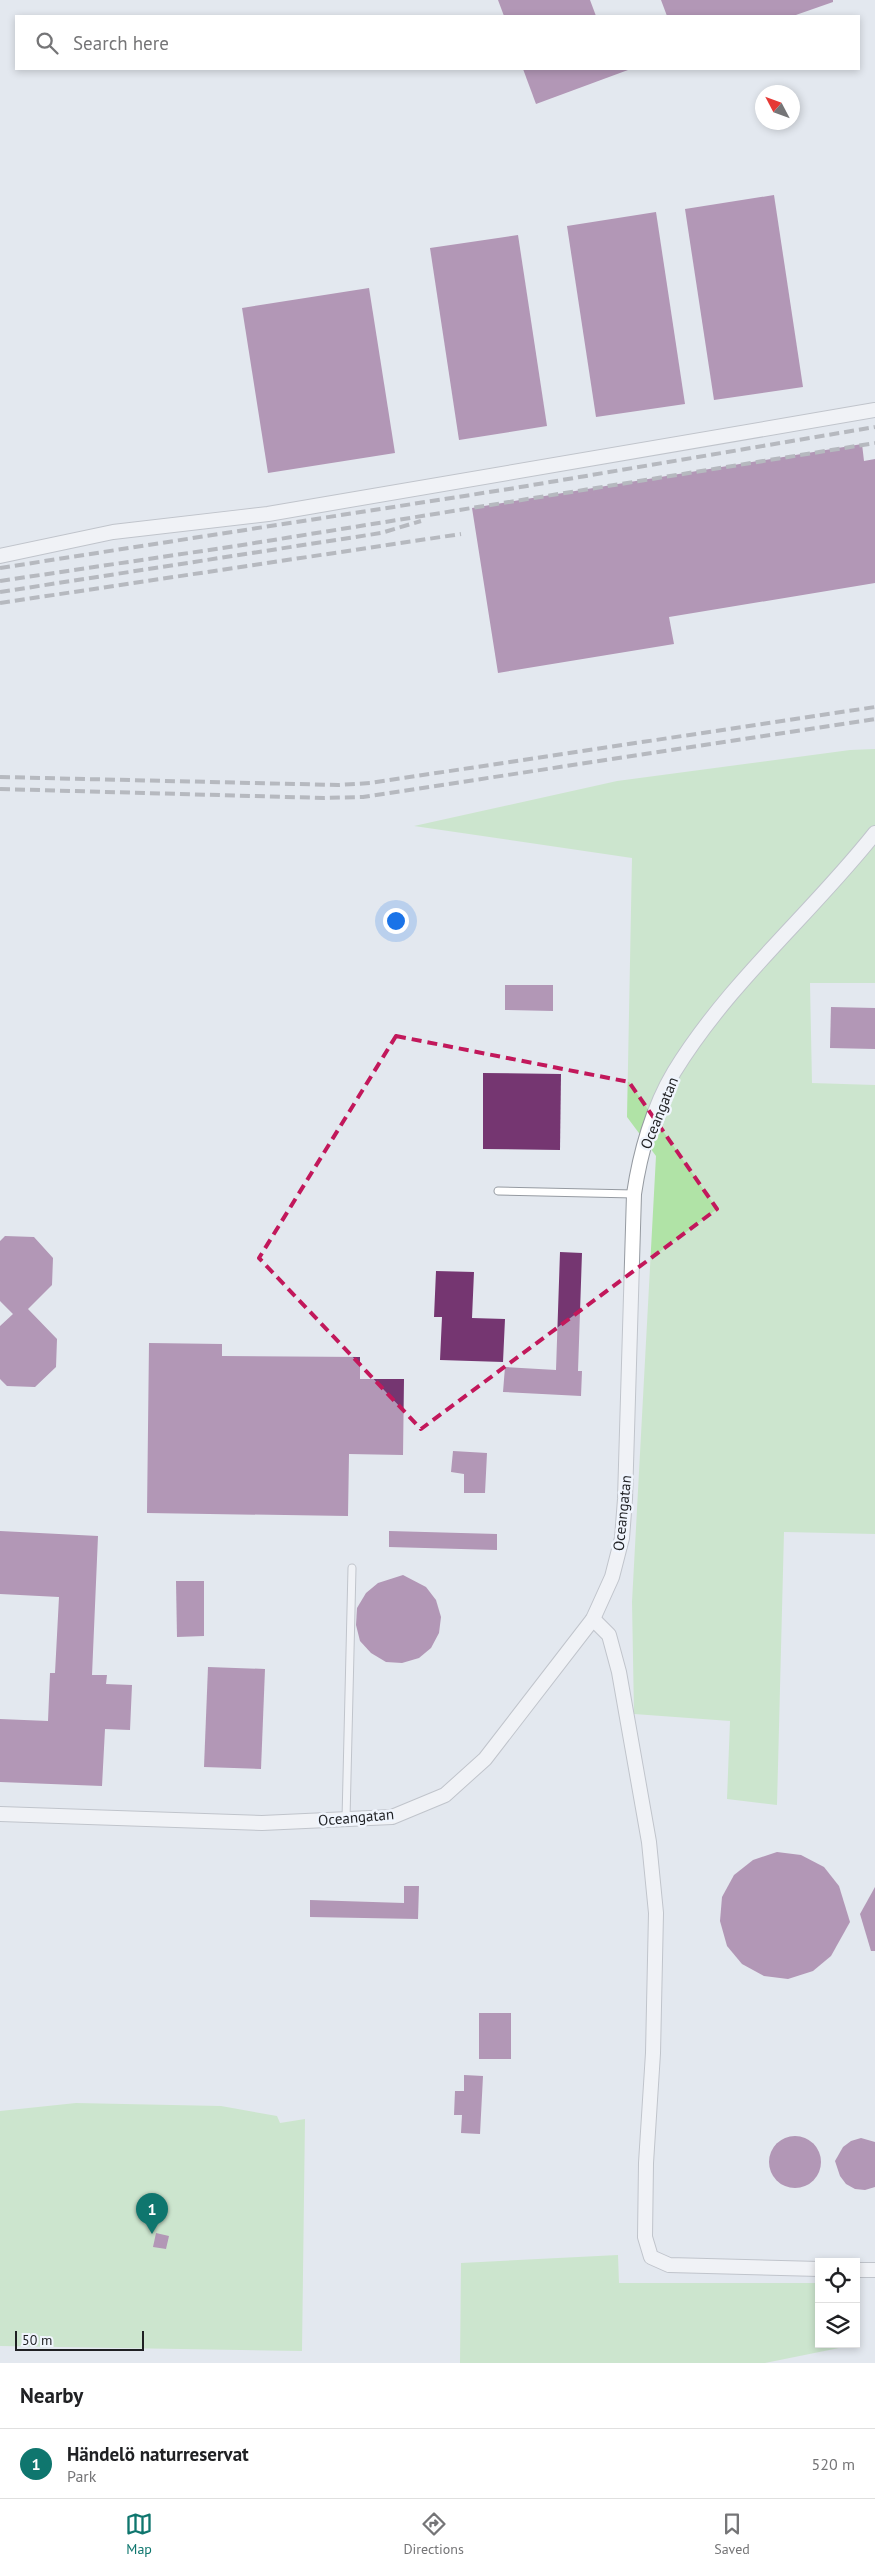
<!DOCTYPE html>
<meta charset="utf-8">
<style>
body{margin:0;font-family:"PT Sans",sans-serif;background:#f6f6f6;color:#202124}
.controls{position:absolute;right:15px;bottom:15px;display:grid;overflow:hidden;border-radius:0px;box-shadow:0 2px 8px #0003}
.controls button{width:45px;height:45px;display:grid;place-items:center;padding:0;border:0;border-bottom:1px solid #e0e0e0;background:#fff;color:#202124;font:25px sans-serif}
.compass{position:absolute;left:755px;top:85px;width:45px;height:45px;border-radius:50%;background:#fff;box-shadow:0 2px 8px #0003;rotate:311deg}
.scale{position:absolute;left:15px;bottom:12px;width:129px;box-sizing:border-box;padding-left:5px;border:2px solid #1f2023;border-top:0;font-size:14px;line-height:18px;white-space:nowrap;color:#1f2023;-webkit-text-stroke:4px #f0f5fd;paint-order:stroke}
.you{position:absolute;left:395px;top:920px;width:18px;height:18px;margin:-12px;border:4px solid #fff;border-radius:50%;background:#1a73e8;box-shadow:0 0 0 8px #1a73e833}
.badge{display:grid;place-items:center;width:32px;height:32px;border-radius:50%;background:#0f766e;color:#fff;font-size:16px;font-weight:700}
.pin{position:absolute;translate:-50% -41px;filter:drop-shadow(0 1px 2px #0008)}
.pin::after{content:'';position:absolute;top:26px;width:18px;height:15px;background:inherit;clip-path:polygon(0 0,100% 0,50% 100%)}
.list{margin:0;padding:0;list-style:none}
h2{display:flex;justify-content:space-between;align-items:center;height:65px;margin:0;padding:0 20px;font-size:21px}
h2 small{font-size:16px;font-weight:400;color:#757577}
.list li{display:grid;grid-template-columns:32px 1fr auto;gap:15px;align-items:center;box-sizing:border-box;height:70px;padding:0 20px;border-top:1px solid #e0e0e0}
.list b{display:block;font-size:19px;white-space:nowrap}
.list p{margin:0;font-size:16px;white-space:nowrap;color:#757577}
.list em{font-size:16px;font-style:normal;color:#757577}
.icon{flex:none;width:28px;height:28px;fill:none;stroke:currentColor;stroke-width:2;stroke-linecap:round;stroke-linejoin:round}
.map{position:relative;flex:none;width:875px;height:2363px;overflow:hidden}
.search{position:absolute;background:#fff;box-shadow:0 2px 8px #0003;left:15px;right:15px;top:15px;height:55px;display:flex;align-items:center;gap:12px;box-sizing:border-box;padding:0 18px;border-radius:0px;color:#757577;font-size:19px}
.sheet{height:135px;background:#fff}
nav{display:flex;justify-content:space-around;align-items:center;box-sizing:border-box;height:70px;border-top:1px solid #e0e0e0;background:#fff;font-size:14px;color:#757577}
nav a{display:grid;justify-items:center;gap:2px}
nav .on{color:#0f766e}
.map>svg:first-child{display:block}
.green{fill:#b0e3a6}
.building{fill:#753671}
.lines{fill:none;stroke-linecap:round;stroke-linejoin:round}
.service-casing{stroke:#959aa1;stroke-width:9}
.minor-casing{stroke:#959aa1;stroke-width:16}
.service{stroke:#fff;stroke-width:7}
.minor{stroke:#fff;stroke-width:14}
.rail{stroke:#7e8186;stroke-width:4;stroke-dasharray:10 5;stroke-linecap:butt}
.marked{fill:none;stroke:#c2185b;stroke-width:4;stroke-dasharray:10 6;stroke-linejoin:round}
.labels{text-anchor:middle;dominant-baseline:central;stroke-width:5;stroke-linejoin:round;paint-order:stroke}
.street-label{font-size:15px;fill:#1f2023;stroke:#f0f5fd}
</style>
<div class="map">
<svg width="875" height="2363" viewBox="0 0 875 2363">
<rect width="100%" height="100%" fill="#e3e8ef"/>
<g class="green">
<path d="M 875,749 L 875,983 L 810,983 L 812,1083 L 875,1085 L 875,1534 L 784,1532 L 777,1805 L 727,1799 L 730,1721 L 634,1714 L 632,1602 L 656,1156 L 627,1117 L 632,858 L 414,826 L 617,781 L 850,750 Z"/>
<path d="M 76,2103 L 221,2106 L 277,2116 L 280,2123 L 305,2119 L 302,2351 L 0,2346 L 0,2111 Z"/>
<path d="M 618,2255 L 619,2283 L 819,2283 L 819,2344 L 849,2346 L 765,2363 L 460,2363 L 461,2263 Z"/>
</g>
<g class="building">
<path d="M 498,0 L 590,0 L 596,16 L 504,16 Z"/>
<path d="M 661,0 L 833,0 L 833,2 L 793,16 L 667,16 Z"/>
<path d="M 523,69 L 628,69 L 628,70 L 536,104 Z"/>
<path d="M 774,195 L 803,387 L 714,400 L 685,209 Z"/>
<path d="M 656,212 L 685,404 L 596,417 L 567,226 Z"/>
<path d="M 518,235 L 547,426 L 459,440 L 430,248 Z"/>
<path d="M 369,288 L 395,453 L 268,473 L 242,308 Z"/>
<path d="M 862,444 L 864,461 L 875,459 L 875,583 L 669,617 L 674,644 L 498,673 L 472,508 Z"/>
<path d="M 505,985 L 553,985 L 553,1011 L 505,1010 Z"/>
<path d="M 831,1007 L 875,1008 L 875,1049 L 830,1048 Z"/>
<path d="M 483,1073 L 561,1074 L 560,1150 L 483,1149 Z"/>
<path d="M 5,1236 L 34,1237 L 53,1258 L 52,1285 L 28,1309 L 57,1339 L 56,1367 L 35,1387 L 7,1386 L 0,1379 L 0,1326 L 13,1314 L 0,1301 L 0,1241 Z"/>
<path d="M 560,1252 L 582,1253 L 578,1371 L 582,1371 L 581,1396 L 503,1392 L 505,1367 L 556,1370 Z"/>
<path d="M 436,1271 L 474,1272 L 472,1318 L 505,1319 L 503,1362 L 440,1360 L 442,1317 L 434,1317 Z"/>
<path d="M 149,1343 L 222,1344 L 222,1356 L 360,1357 L 360,1379 L 404,1379 L 403,1455 L 349,1454 L 348,1516 L 147,1513 Z"/>
<path d="M 453,1451 L 487,1453 L 485,1493 L 464,1493 L 464,1474 L 451,1472 Z"/>
<path d="M 0,1531 L 98,1536 L 92,1675 L 107,1675 L 106,1684 L 132,1685 L 130,1730 L 105,1729 L 102,1786 L 0,1782 L 0,1719 L 48,1721 L 50,1673 L 55,1673 L 59,1597 L 0,1594 Z"/>
<path d="M 389,1531 L 497,1534 L 497,1550 L 389,1547 Z"/>
<path d="M 403,1575 L 426,1587 L 436,1600 L 441,1617 L 439,1633 L 431,1648 L 419,1658 L 402,1663 L 386,1662 L 371,1653 L 360,1641 L 356,1625 L 357,1608 L 366,1593 L 378,1583 Z"/>
<path d="M 176,1581 L 204,1581 L 204,1636 L 177,1637 Z"/>
<path d="M 208,1667 L 265,1669 L 261,1769 L 204,1767 Z"/>
<path d="M 777,1852 L 801,1855 L 824,1867 L 839,1886 L 850,1922 L 831,1956 L 813,1971 L 788,1979 L 764,1976 L 742,1964 L 727,1946 L 720,1921 L 722,1897 L 734,1875 L 753,1860 Z"/>
<path d="M 404,1886 L 419,1886 L 418,1919 L 310,1917 L 310,1900 L 404,1903 Z"/>
<path d="M 875,1887 L 875,1951 L 871,1951 L 860,1914 Z"/>
<rect x="479" y="2013" width="32" height="46"/>
<path d="M 464,2075 L 483,2076 L 480,2134 L 461,2133 L 462,2115 L 454,2115 L 455,2091 L 464,2091 Z"/>
<circle cx="795" cy="2162" r="26"/>
<path d="M 861,2138 L 875,2142 L 875,2187 L 865,2190 L 855,2189 L 846,2184 L 840,2176 L 835,2161 L 843,2147 L 851,2141 Z"/>
<path d="M 156,2233 L 169,2236 L 166,2249 L 153,2247 Z"/>
</g>
<g class="lines">
<defs>
<g id="service">
<path d="M 498,1191 L 634,1194"/>
<path d="M 346,1819 L 352,1568"/>
</g>
<g id="minor">
<path d="M 0,556 L 113,532 L 268,514 L 875,410"/>
<path d="M 593,1619 L 609,1635 L 619,1672 L 649,1842 L 656,1913 L 653,2053 L 646,2163 L 645,2237 L 651,2257 L 669,2265 L 819,2269"/>
<path d="M 0,1814 L 262,1823 L 392,1817 L 445,1795 L 485,1759 L 593,1619 L 612,1577 L 622,1538 L 625,1499 L 634,1194 C 640,1153 653,1107 674,1072 C 729,982 811,914 875,833"/>
<path d="M 856,2270 L 875,2270"/>
</g>
</defs>
<use href="#service" class="service-casing"/>
<use href="#minor" class="minor-casing"/>
<use href="#service" class="service"/>
<use href="#minor" class="minor"/>
<g class="rail">
<path d="M 0,568 L 509,489 L 875,427"/>
<path d="M 0,581 L 236,546 L 875,443"/>
<path d="M 0,592 L 381,533 L 421,521"/>
<path d="M 0,603 L 461,534"/>
<path d="M 0,777 L 338,785 L 370,783 L 875,707"/>
<path d="M 0,789 L 324,798 L 363,797 L 875,719"/>
</g>
</g>
<path d="M0 0H875V2363H0ZM 396,1036 L 629,1082 L 717,1209 L 421,1429 L 259,1258 Z" fill="#e3e8ef" fill-opacity=".55" fill-rule="evenodd"/>
<path class="marked" d="M 396,1036 L 629,1082 L 717,1209 L 421,1429 L 259,1258 Z"/>
<g class="labels">
<g class="street-label">
<text transform="translate(659 1113) rotate(-68)">Oceangatan</text>
<text transform="translate(622 1513) rotate(-84)">Oceangatan</text>
<text transform="translate(356 1817) rotate(-5)">Oceangatan</text>
</g>
</g>
</svg>
<div class="controls">
<button><svg class="icon" aria-label="locate" viewBox="0 0 24 24"><circle cx="12" cy="12" r="6"/><path d="M12 2v4M12 18v4M2 12h4M18 12h4"/></svg></button>
<button><svg class="icon" aria-label="layers" viewBox="0 0 24 24"><path d="M12 4l9 5-9 5-9-5zM3 14l9 5 9-5"/></svg></button>
</div>
<svg class="compass" viewBox="-18 -18 36 36"><path d="M0-13l5 13h-10z" fill="#e53935"/><path d="M0 13l5-13h-10z" fill="#757577"/></svg>
<div class="scale">50 m</div>
<div class="you"></div>
<div class="pin badge" style="left:152px;top:2234px">1</div>
<div class="search"><svg class="icon" aria-label="search" viewBox="0 0 24 24"><circle cx="10" cy="10" r="6"/><path d="M15 15l6 6"/></svg>Search here</div>
</div>
<section class="sheet">
<h2>Nearby<small></small></h2>
<ul class="list">
<li><span class="badge">1</span><div><b>Händelö naturreservat</b><p>Park</p></div><em>520 m</em></li>
</ul>
</section>
<nav>
<a class="on"><svg class="icon" aria-label="map" viewBox="0 0 24 24"><path d="M3 6l6-2 6 2 6-2v14l-6 2-6-2-6 2zM9 4v14M15 6v14"/></svg>Map</a>
<a><svg class="icon" aria-label="directions" viewBox="0 0 24 24"><path d="M12 3l9 9-9 9-9-9zM9 14v-3h6M13 9l2 2-2 2"/></svg>Directions</a>
<a><svg class="icon" aria-label="saved" viewBox="0 0 24 24"><path d="M7 4h10v16l-5-4-5 4z"/></svg>Saved</a>
</nav>
